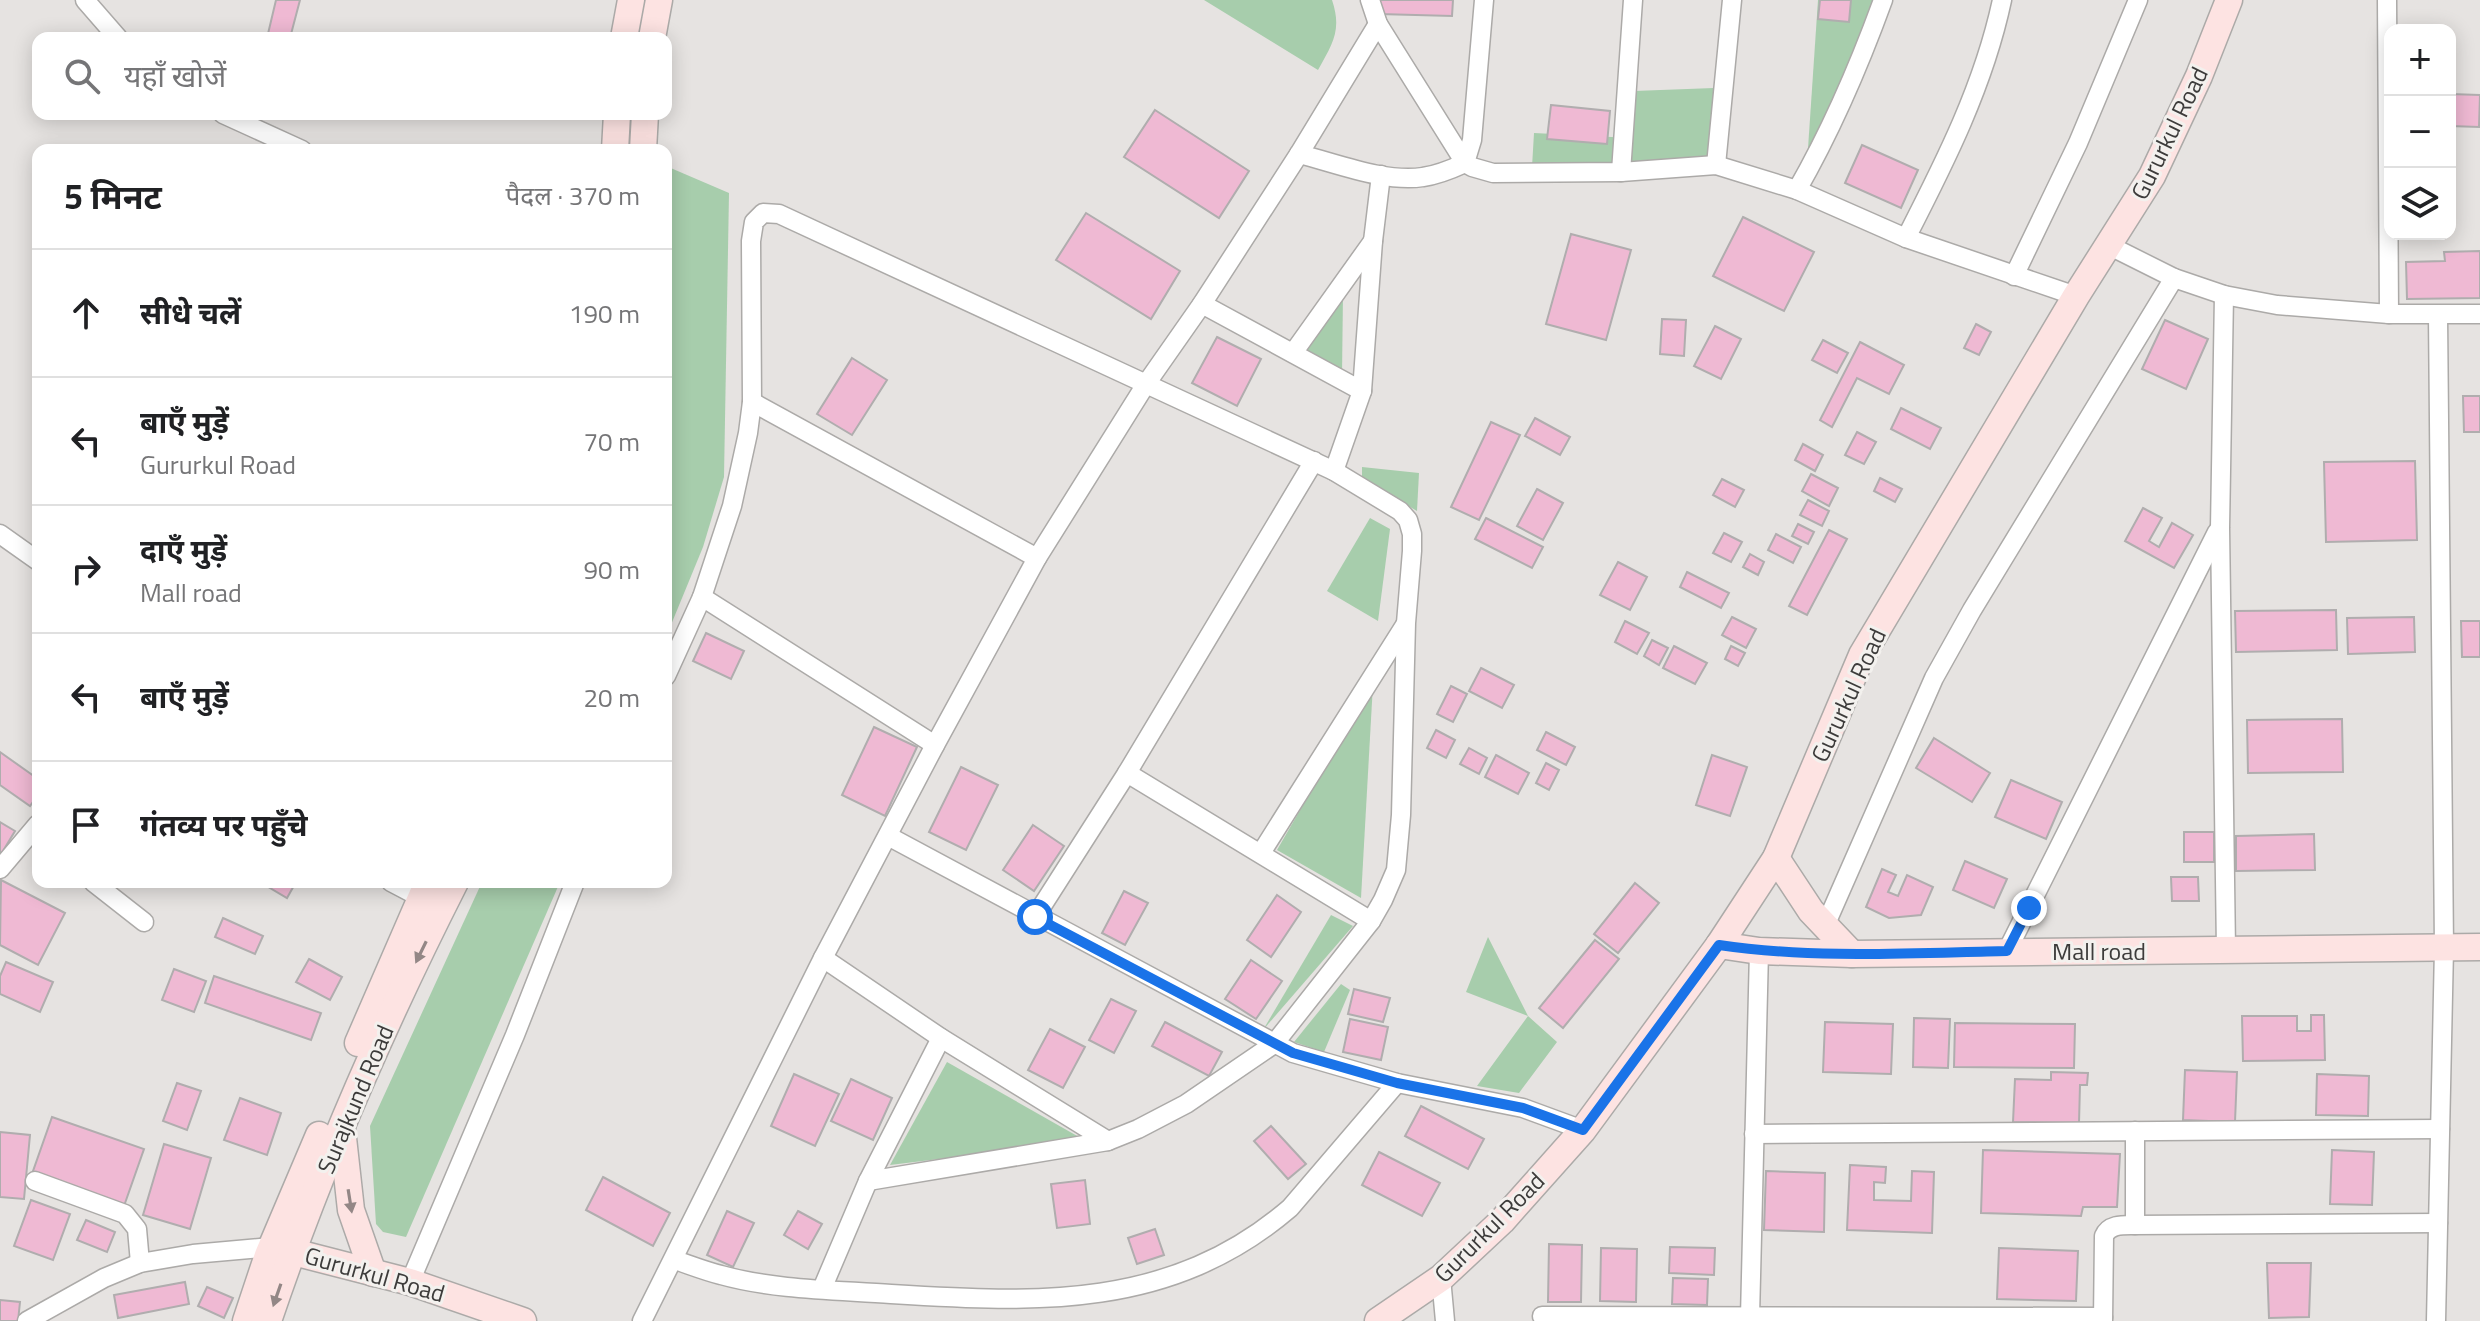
<!DOCTYPE html>
<html lang="hi">
<meta charset="utf-8">
<style>
body{margin:0;font-family:"Titillium Web","Noto Sans Devanagari",sans-serif;background:#f2f2f2;color:#202124}
.controls{position:absolute;right:24px;top:24px;display:grid;overflow:hidden;border-radius:16px;box-shadow:0 4px 20px #0003}
.controls button{width:72px;height:72px;display:grid;place-items:center;padding:0;border:0;border-bottom:2px solid #e0e0e0;background:#fff;color:#202124;font:40px sans-serif}
.stop{position:absolute;width:24px;height:24px;margin:-18px;border:6px solid #1a73e8;border-radius:50%;background:#fff}
.stop.end{background:#1a73e8;border-color:#fff;box-shadow:0 2px 8px #0008}
.list{margin:0;padding:0;list-style:none}
h2{display:flex;justify-content:space-between;align-items:center;height:104px;margin:0;padding:0 32px;font-size:34px}
h2 small{font-size:26px;font-weight:400;color:#757577}
.list li{display:grid;grid-template-columns:52px 1fr auto;gap:24px;align-items:center;box-sizing:border-box;height:128px;padding:0 32px;border-top:2px solid #e0e0e0}
.list b{display:block;font-size:30px;white-space:nowrap}
.list p{margin:0;font-size:26px;white-space:nowrap;color:#757577}
.list em{font-size:26px;font-style:normal;color:#757577}
.icon{flex:none;width:44px;height:44px;fill:none;stroke:currentColor;stroke-width:2;stroke-linecap:round;stroke-linejoin:round}
.map{position:relative;flex:none;width:2480px;height:1321px;overflow:hidden}
.search{position:absolute;background:#fff;box-shadow:0 4px 20px #0003;left:32px;top:32px;width:640px;height:88px;display:flex;align-items:center;gap:20px;box-sizing:border-box;padding:0 28px;border-radius:16px;color:#757577;font-size:30px}
.panel{position:absolute;background:#fff;box-shadow:0 4px 20px #0003;left:32px;top:144px;width:640px;height:744px;border-radius:16px}
.map>svg:first-child{display:block}
.green{fill:#a7cdac}
.building{fill:#efb9d3;stroke:#b0adae;stroke-width:2}
.lines{fill:none;stroke-linecap:round;stroke-linejoin:round}
.street-casing{stroke:#acaaa8;stroke-width:21}
.secondary-casing{stroke:#acaaa8;stroke-width:29}
.street{stroke:#fff;stroke-width:18}
.secondary{stroke:#fde3e2;stroke-width:26}
.oneway{fill:#938786}
.route{stroke:#1a73e8;stroke-width:10}
.labels{text-anchor:middle;dominant-baseline:central;stroke-width:6;stroke-linejoin:round;paint-order:stroke}
.street-label{font-size:24px;fill:#3d3c3b;stroke:#f3f1ee}
</style>
<div class="map">
<svg width="2480" height="1321" viewBox="0 0 2480 1321">
<rect width="100%" height="100%" fill="#e6e3e1"/>
<g class="green">
<path d="M 1204,0 L 1332,0 C 1342,30 1333,43 1318,70 Z"/>
<path d="M 1818,0 L 1885,0 L 1806,178 Z"/>
<path d="M 1714,88 L 1710,157 L 1532,167 L 1534,133 L 1631,138 L 1634,91 Z"/>
<path d="M 666,166 L 729,193 L 724,477 L 703,547 L 666,637 Z"/>
<path d="M 1343,293 L 1342,375 L 1301,355 Z"/>
<path d="M 1362,467 L 1419,473 L 1417,511 L 1362,479 Z"/>
<path d="M 1370,518 L 1390,529 L 1378,621 L 1327,591 Z"/>
<path d="M 1373,684 L 1361,898 L 1277,850 Z"/>
<path d="M 482,882 L 560,882 L 406,1237 L 383,1232 L 376,1224 L 370,1126 Z"/>
<path d="M 1331,915 L 1353,926 L 1263,1030 Z"/>
<path d="M 1488,937 L 1528,1016 L 1557,1042 L 1519,1093 L 1477,1086 L 1528,1016 L 1466,992 Z"/>
<path d="M 1341,984 L 1350,990 L 1324,1052 L 1294,1042 Z"/>
<path d="M 947,1062 L 1086,1141 L 890,1165 Z"/>
</g>
<g class="building">
<path d="M 276,0 L 300,0 L 290,38 L 267,38 Z"/>
<path d="M 1379,0 L 1453,0 L 1452,16 L 1379,14 Z"/>
<path d="M 1820,0 L 1851,0 L 1849,22 L 1818,19 Z"/>
<path d="M 2450,94 L 2480,95 L 2479,127 L 2450,126 Z"/>
<path d="M 1551,105 L 1610,111 L 1607,144 L 1547,139 Z"/>
<path d="M 1155,110 L 1249,171 L 1219,218 L 1124,157 Z"/>
<path d="M 1862,145 L 1918,170 L 1901,208 L 1845,183 Z"/>
<path d="M 1086,213 L 1180,271 L 1151,319 L 1056,260 Z"/>
<path d="M 1743,217 L 1814,252 L 1784,311 L 1713,276 Z"/>
<path d="M 1571,234 L 1631,250 L 1606,340 L 1546,324 Z"/>
<path d="M 2480,251 L 2480,298 L 2407,299 L 2406,262 L 2445,261 L 2444,252 Z"/>
<path d="M 1662,319 L 1686,320 L 1684,356 L 1660,354 Z"/>
<path d="M 2165,320 L 2208,339 L 2186,389 L 2142,369 Z"/>
<path d="M 1976,324 L 1991,332 L 1979,355 L 1964,348 Z"/>
<path d="M 1715,326 L 1741,339 L 1721,379 L 1694,366 Z"/>
<path d="M 1217,337 L 1261,359 L 1237,406 L 1192,383 Z"/>
<path d="M 1823,340 L 1848,353 L 1837,373 L 1812,360 Z"/>
<path d="M 1860,342 L 1904,365 L 1889,394 L 1857,378 L 1832,427 L 1820,420 Z"/>
<path d="M 852,358 L 887,380 L 852,435 L 817,414 Z"/>
<path d="M 2463,396 L 2480,396 L 2480,432 L 2464,432 Z"/>
<path d="M 1901,408 L 1941,428 L 1930,449 L 1891,429 Z"/>
<path d="M 1535,418 L 1570,437 L 1560,455 L 1525,436 Z"/>
<path d="M 1491,422 L 1520,435 L 1479,520 L 1451,507 Z"/>
<path d="M 1857,432 L 1876,442 L 1864,464 L 1845,455 Z"/>
<path d="M 1803,444 L 1823,455 L 1815,471 L 1795,460 Z"/>
<path d="M 2415,461 L 2417,540 L 2326,542 L 2324,462 Z"/>
<path d="M 1811,474 L 1838,488 L 1829,506 L 1802,491 Z"/>
<path d="M 1880,478 L 1902,489 L 1895,502 L 1874,491 Z"/>
<path d="M 1722,479 L 1744,490 L 1735,507 L 1713,495 Z"/>
<path d="M 1537,489 L 1563,503 L 1543,540 L 1517,526 Z"/>
<path d="M 1808,500 L 1829,511 L 1822,526 L 1800,515 Z"/>
<path d="M 2143,508 L 2162,518 L 2149,541 L 2159,547 L 2172,523 L 2193,535 L 2174,568 L 2125,541 Z"/>
<path d="M 1486,518 L 1543,547 L 1532,568 L 1475,539 Z"/>
<path d="M 1798,524 L 1814,532 L 1808,544 L 1792,536 Z"/>
<path d="M 1829,530 L 1847,539 L 1807,615 L 1789,606 Z"/>
<path d="M 1724,533 L 1742,542 L 1731,562 L 1713,553 Z"/>
<path d="M 1776,534 L 1801,547 L 1793,563 L 1768,550 Z"/>
<path d="M 1750,554 L 1764,562 L 1758,575 L 1743,567 Z"/>
<path d="M 1618,562 L 1647,577 L 1630,610 L 1600,595 Z"/>
<path d="M 1687,572 L 1729,593 L 1721,608 L 1680,587 Z"/>
<path d="M 2336,610 L 2337,650 L 2236,652 L 2235,611 Z"/>
<path d="M 1732,617 L 1756,629 L 1746,648 L 1722,635 Z"/>
<path d="M 2414,617 L 2415,652 L 2348,654 L 2347,618 Z"/>
<path d="M 1625,621 L 1649,633 L 1637,654 L 1615,642 Z"/>
<path d="M 2461,621 L 2480,621 L 2480,657 L 2462,657 Z"/>
<path d="M 706,633 L 744,651 L 731,679 L 693,661 Z"/>
<path d="M 1652,640 L 1668,648 L 1659,665 L 1644,656 Z"/>
<path d="M 1674,646 L 1707,663 L 1695,684 L 1663,668 Z"/>
<path d="M 1731,646 L 1745,653 L 1738,666 L 1725,659 Z"/>
<path d="M 1481,668 L 1514,685 L 1502,708 L 1469,691 Z"/>
<path d="M 1451,686 L 1467,694 L 1453,722 L 1437,714 Z"/>
<path d="M 2342,719 L 2343,772 L 2248,773 L 2247,720 Z"/>
<path d="M 874,727 L 917,747 L 885,816 L 842,795 Z"/>
<path d="M 1436,730 L 1455,740 L 1446,758 L 1427,748 Z"/>
<path d="M 1546,732 L 1575,747 L 1566,765 L 1537,750 Z"/>
<path d="M 1934,738 L 1990,773 L 1972,802 L 1916,768 Z"/>
<path d="M 1469,748 L 1487,758 L 1479,774 L 1460,764 Z"/>
<path d="M 0,752 L 38,779 L 38,795 L 30,806 L 0,785 Z"/>
<path d="M 1496,755 L 1529,773 L 1518,794 L 1485,777 Z"/>
<path d="M 1712,755 L 1747,767 L 1730,816 L 1696,805 Z"/>
<path d="M 1546,763 L 1559,770 L 1549,790 L 1536,783 Z"/>
<path d="M 961,767 L 998,785 L 966,850 L 929,832 Z"/>
<path d="M 2011,780 L 2062,802 L 2046,839 L 1995,817 Z"/>
<path d="M 0,822 L 15,831 L 0,856 Z"/>
<path d="M 1033,825 L 1064,846 L 1034,891 L 1003,870 Z"/>
<rect x="2184" y="832" width="30" height="30"/>
<path d="M 2314,834 L 2315,870 L 2236,871 L 2236,836 Z"/>
<path d="M 1965,861 L 2007,879 L 1994,908 L 1953,890 Z"/>
<path d="M 1882,869 L 1896,875 L 1888,892 L 1898,896 L 1907,875 L 1933,887 L 1921,915 L 1889,918 L 1866,907 Z"/>
<path d="M 2171,877 L 2198,877 L 2199,901 L 2172,901 Z"/>
<path d="M 1,880 L 65,913 L 38,965 L 0,945 Z"/>
<path d="M 260,882 L 296,882 L 287,898 Z"/>
<path d="M 1635,883 L 1659,903 L 1618,953 L 1594,934 Z"/>
<path d="M 1124,891 L 1148,903 L 1125,945 L 1102,933 Z"/>
<path d="M 1277,895 L 1301,912 L 1271,957 L 1247,940 Z"/>
<path d="M 223,918 L 263,936 L 255,954 L 215,937 Z"/>
<path d="M 1595,940 L 1619,959 L 1563,1028 L 1539,1008 Z"/>
<path d="M 309,959 L 342,977 L 330,1000 L 296,982 Z"/>
<path d="M 1251,960 L 1282,981 L 1256,1019 L 1225,999 Z"/>
<path d="M 6,962 L 53,982 L 40,1012 L 0,994 L 0,976 Z"/>
<path d="M 174,969 L 206,981 L 194,1012 L 162,1000 Z"/>
<path d="M 214,976 L 321,1013 L 311,1040 L 205,1003 Z"/>
<path d="M 1354,989 L 1390,998 L 1383,1022 L 1348,1014 Z"/>
<path d="M 1111,999 L 1136,1011 L 1114,1053 L 1089,1040 Z"/>
<path d="M 2311,1015 L 2324,1015 L 2325,1060 L 2243,1061 L 2242,1016 L 2297,1016 L 2297,1031 L 2311,1031 Z"/>
<path d="M 1914,1018 L 1950,1019 L 1948,1068 L 1913,1067 Z"/>
<path d="M 1350,1019 L 1388,1027 L 1381,1060 L 1343,1052 Z"/>
<path d="M 1165,1022 L 1222,1052 L 1209,1076 L 1152,1046 Z"/>
<path d="M 1825,1022 L 1893,1024 L 1891,1074 L 1823,1072 Z"/>
<path d="M 1955,1023 L 2075,1024 L 2074,1068 L 1954,1067 Z"/>
<path d="M 1050,1029 L 1085,1047 L 1063,1088 L 1028,1070 Z"/>
<path d="M 2185,1070 L 2237,1072 L 2235,1122 L 2183,1120 Z"/>
<path d="M 2051,1072 L 2088,1073 L 2087,1085 L 2080,1085 L 2079,1123 L 2013,1122 L 2015,1079 L 2051,1080 Z"/>
<path d="M 794,1074 L 839,1094 L 815,1146 L 771,1126 Z"/>
<path d="M 2317,1074 L 2369,1076 L 2368,1116 L 2316,1115 Z"/>
<path d="M 851,1079 L 892,1098 L 873,1140 L 831,1121 Z"/>
<path d="M 177,1083 L 201,1091 L 187,1130 L 163,1121 Z"/>
<path d="M 240,1098 L 281,1113 L 267,1155 L 224,1140 Z"/>
<path d="M 1421,1106 L 1484,1139 L 1468,1169 L 1405,1136 Z"/>
<path d="M 52,1117 L 144,1149 L 124,1206 L 32,1174 Z"/>
<path d="M 1271,1126 L 1306,1164 L 1288,1179 L 1254,1141 Z"/>
<path d="M 0,1132 L 30,1135 L 24,1199 L 0,1197 Z"/>
<path d="M 164,1144 L 211,1158 L 190,1229 L 143,1215 Z"/>
<path d="M 1983,1150 L 2120,1154 L 2117,1207 L 2083,1207 L 2081,1216 L 1981,1213 Z"/>
<path d="M 2332,1150 L 2374,1152 L 2372,1205 L 2330,1204 Z"/>
<path d="M 1379,1152 L 1440,1183 L 1422,1216 L 1362,1185 Z"/>
<path d="M 1850,1165 L 1886,1167 L 1885,1183 L 1874,1182 L 1874,1200 L 1911,1201 L 1912,1171 L 1934,1172 L 1932,1233 L 1847,1230 Z"/>
<path d="M 1766,1171 L 1825,1173 L 1824,1232 L 1764,1230 Z"/>
<path d="M 603,1177 L 670,1213 L 653,1246 L 586,1210 Z"/>
<path d="M 1085,1180 L 1090,1224 L 1057,1228 L 1051,1184 Z"/>
<path d="M 31,1200 L 70,1214 L 53,1260 L 14,1246 Z"/>
<path d="M 727,1211 L 754,1223 L 733,1267 L 707,1255 Z"/>
<path d="M 798,1211 L 822,1224 L 808,1249 L 784,1235 Z"/>
<path d="M 86,1220 L 115,1232 L 107,1252 L 77,1240 Z"/>
<path d="M 1155,1229 L 1164,1255 L 1137,1264 L 1128,1238 Z"/>
<path d="M 1549,1244 L 1582,1245 L 1581,1302 L 1548,1302 Z"/>
<path d="M 1670,1247 L 1715,1248 L 1714,1275 L 1669,1273 Z"/>
<path d="M 1601,1248 L 1637,1249 L 1636,1302 L 1600,1301 Z"/>
<path d="M 1999,1248 L 2078,1251 L 2076,1301 L 1997,1299 Z"/>
<path d="M 2267,1263 L 2311,1263 L 2309,1317 L 2269,1318 Z"/>
<path d="M 1673,1278 L 1708,1279 L 1707,1305 L 1672,1304 Z"/>
<path d="M 185,1282 L 189,1304 L 118,1318 L 114,1295 Z"/>
<path d="M 207,1287 L 233,1298 L 224,1318 L 198,1306 Z"/>
<path d="M 0,1300 L 20,1302 L 18,1321 L 0,1321 Z"/>
</g>
<g class="lines">
<defs>
<g id="street">
<path d="M 85,0 L 118,38"/>
<path d="M 1370,0 L 1378,24 L 1465,163 L 1472,167 L 1493,173 L 1621,172 L 1716,165 L 1797,190 L 1906,238 L 2076,296"/>
<path d="M 2387,0 L 2389,314"/>
<path d="M 223,114 L 302,150"/>
<path d="M 1299,154 C 1336,163 1385,183 1423,177 C 1438,175 1452,169 1465,163 L 1472,140 L 1484,0"/>
<path d="M 1716,165 L 1732,0"/>
<path d="M 1621,172 L 1633,0"/>
<path d="M 1797,190 C 1832,129 1859,66 1883,0"/>
<path d="M 1906,238 C 1945,162 1984,85 2002,0"/>
<path d="M 2110,246 L 2174,278 L 2224,295 L 2277,305 L 2389,314 L 2480,314"/>
<path d="M 2014,276 L 2078,143 L 2138,0"/>
<path d="M 2224,295 L 2220,528 L 2226,950"/>
<path d="M 1202,304 L 1362,391"/>
<path d="M 1293,353 L 1373,241"/>
<path d="M 752,402 L 1037,558"/>
<path d="M 1334,471 L 1362,391 L 1373,241 L 1381,175"/>
<path d="M 0,534 L 38,561"/>
<path d="M 702,597 L 935,745"/>
<path d="M 666,676 L 702,597 L 732,506 L 748,433 L 752,402 L 751,241 L 754,222 L 763,213 L 779,214 L 1334,471 L 1400,511 L 1408,520 L 1412,534 L 1412,551 L 1406,623 L 1401,815 L 1396,870 L 1383,900 L 1371,921 L 1274,1044 L 1186,1104 L 1138,1129 L 1108,1141 L 868,1181"/>
<path d="M 1127,773 L 1371,921"/>
<path d="M 888,836 L 1293,1053 L 1397,1083 L 1523,1108 L 1583,1130"/>
<path d="M 1261,853 L 1405,625"/>
<path d="M 0,869 L 38,824"/>
<path d="M 93,882 L 144,922"/>
<path d="M 391,882 L 431,903"/>
<path d="M 1035,917 L 1127,773 L 1314,461"/>
<path d="M 1825,926 L 1934,678 L 1972,610 L 2174,278"/>
<path d="M 2007,951 L 2217,532"/>
<path d="M 823,958 L 941,1038 L 1108,1141"/>
<path d="M 1754,1134 L 2440,1129"/>
<path d="M 35,1181 L 125,1214 L 137,1229 L 140,1263"/>
<path d="M 2135,1225 L 2135,1131"/>
<path d="M 675,1260 C 690,1265 705,1271 721,1275 C 775,1290 835,1290 891,1294 C 1037,1303 1171,1310 1290,1208 L 1397,1083"/>
<path d="M 1441,1278 L 1445,1321"/>
<path d="M 410,1282 L 515,1035 L 575,882"/>
<path d="M 822,1289 L 868,1181 L 941,1038"/>
<path d="M 1542,1316 L 2103,1317"/>
<path d="M 1750,1317 L 1759,951"/>
<path d="M 27,1321 L 104,1278 L 140,1263 L 193,1254 L 271,1247"/>
<path d="M 642,1321 L 823,958 L 935,745 L 1037,558 L 1146,384 L 1202,304 L 1299,154 L 1378,24"/>
<path d="M 2103,1321 L 2104,1236 C 2109,1224 2123,1225 2135,1225 L 2438,1223"/>
<path d="M 2436,1321 L 2444,948 L 2438,315"/>
</g>
<g id="secondary">
<path d="M 624,38 L 631,0"/>
<path d="M 652,38 L 659,0"/>
<path d="M 615,150 L 617,114"/>
<path d="M 643,150 L 645,114"/>
<path d="M 1776,858 L 1811,911 L 1852,954"/>
<path d="M 1719,945 L 1759,951 L 1852,954 L 2480,947"/>
<path d="M 358,1043 L 428,882"/>
<path d="M 342,1129 L 351,1210 L 373,1273"/>
<path d="M 278,1248 L 410,1282 L 523,1321"/>
<path d="M 246,1321 L 268,1255 L 319,1135"/>
<path d="M 268,1321 C 319,1170 383,1024 455,882"/>
<path d="M 1378,1321 L 1441,1278 L 1502,1221 L 1583,1130 L 1719,945 L 1776,858 L 1862,655 L 2076,296 L 2152,176 L 2199,76 L 2229,0"/>
</g>
</defs>
<use href="#street" class="street-casing"/>
<use href="#secondary" class="secondary-casing"/>
<use href="#street" class="street"/>
<use href="#secondary" class="secondary"/>
</g>
<defs><path id="oneway-solid" d="M-6-.8H1V-3.2L6.5 0L1 3.2V.8H-6Z" transform="scale(2)"/></defs>
<g class="oneway">
<use href="#oneway-solid" transform="translate(421 952) rotate(116)"/>
<use href="#oneway-solid" transform="translate(350 1201) rotate(81)"/>
<use href="#oneway-solid" transform="translate(277 1295) rotate(109)"/>
</g>
<g class="lines">
<path class="route" d="M 1035,917 L 1293,1053 L 1397,1083 L 1523,1108 L 1583,1130 L 1719,945 C 1814,959 1911,953 2007,951 L 2029,908"/>
</g>
<g class="labels">
<g class="street-label">
<text transform="translate(2169 133) rotate(-64)">Gururkul Road</text>
<text transform="translate(1848 695) rotate(-65)">Gururkul Road</text>
<text x="2099" y="951">Mall road</text>
<text transform="translate(355 1099) rotate(-67)">Surajkund Road</text>
<text transform="translate(1489 1227) rotate(-45)">Gururkul Road</text>
<text transform="translate(375 1274) rotate(16)">Gururkul Road</text>
</g>
</g>
</svg>
<div class="controls">
<button>+</button>
<button>−</button>
<button><svg class="icon" aria-label="layers" viewBox="0 0 24 24"><path d="M12 4l9 5-9 5-9-5zM3 14l9 5 9-5"/></svg></button>
</div>
<div class="stop" style="left:1035px;top:917px"></div>
<div class="stop end" style="left:2029px;top:908px"></div>
<div class="search"><svg class="icon" aria-label="search" viewBox="0 0 24 24"><circle cx="10" cy="10" r="6"/><path d="M15 15l6 6"/></svg>यहाँ खोजें</div>
<section class="panel">
<h2>5 मिनट<small>पैदल · 370 m</small></h2>
<ul class="list">
<li><svg class="icon" aria-label="ahead" viewBox="0 0 24 24"><path d="M12 20V5M6 11l6-6 6 6"/></svg><div><b>सीधे चलें</b></div><em>190 m</em></li>
<li><svg class="icon" aria-label="left" viewBox="0 0 24 24"><path d="M17 20v-9H6M10 6l-5 5 5 5"/></svg><div><b>बाएँ मुड़ें</b><p>Gururkul Road</p></div><em>70 m</em></li>
<li><svg class="icon" aria-label="right" viewBox="0 0 24 24"><path d="M7 20v-9h11M14 6l5 5-5 5"/></svg><div><b>दाएँ मुड़ें</b><p>Mall road</p></div><em>90 m</em></li>
<li><svg class="icon" aria-label="left" viewBox="0 0 24 24"><path d="M17 20v-9H6M10 6l-5 5 5 5"/></svg><div><b>बाएँ मुड़ें</b></div><em>20 m</em></li>
<li><svg class="icon" aria-label="arrive" viewBox="0 0 24 24"><path d="M6 21V4h12l-3 4 3 4H6"/></svg><div><b>गंतव्य पर पहुँचे</b></div></li>
</ul>
</section>
</div>
